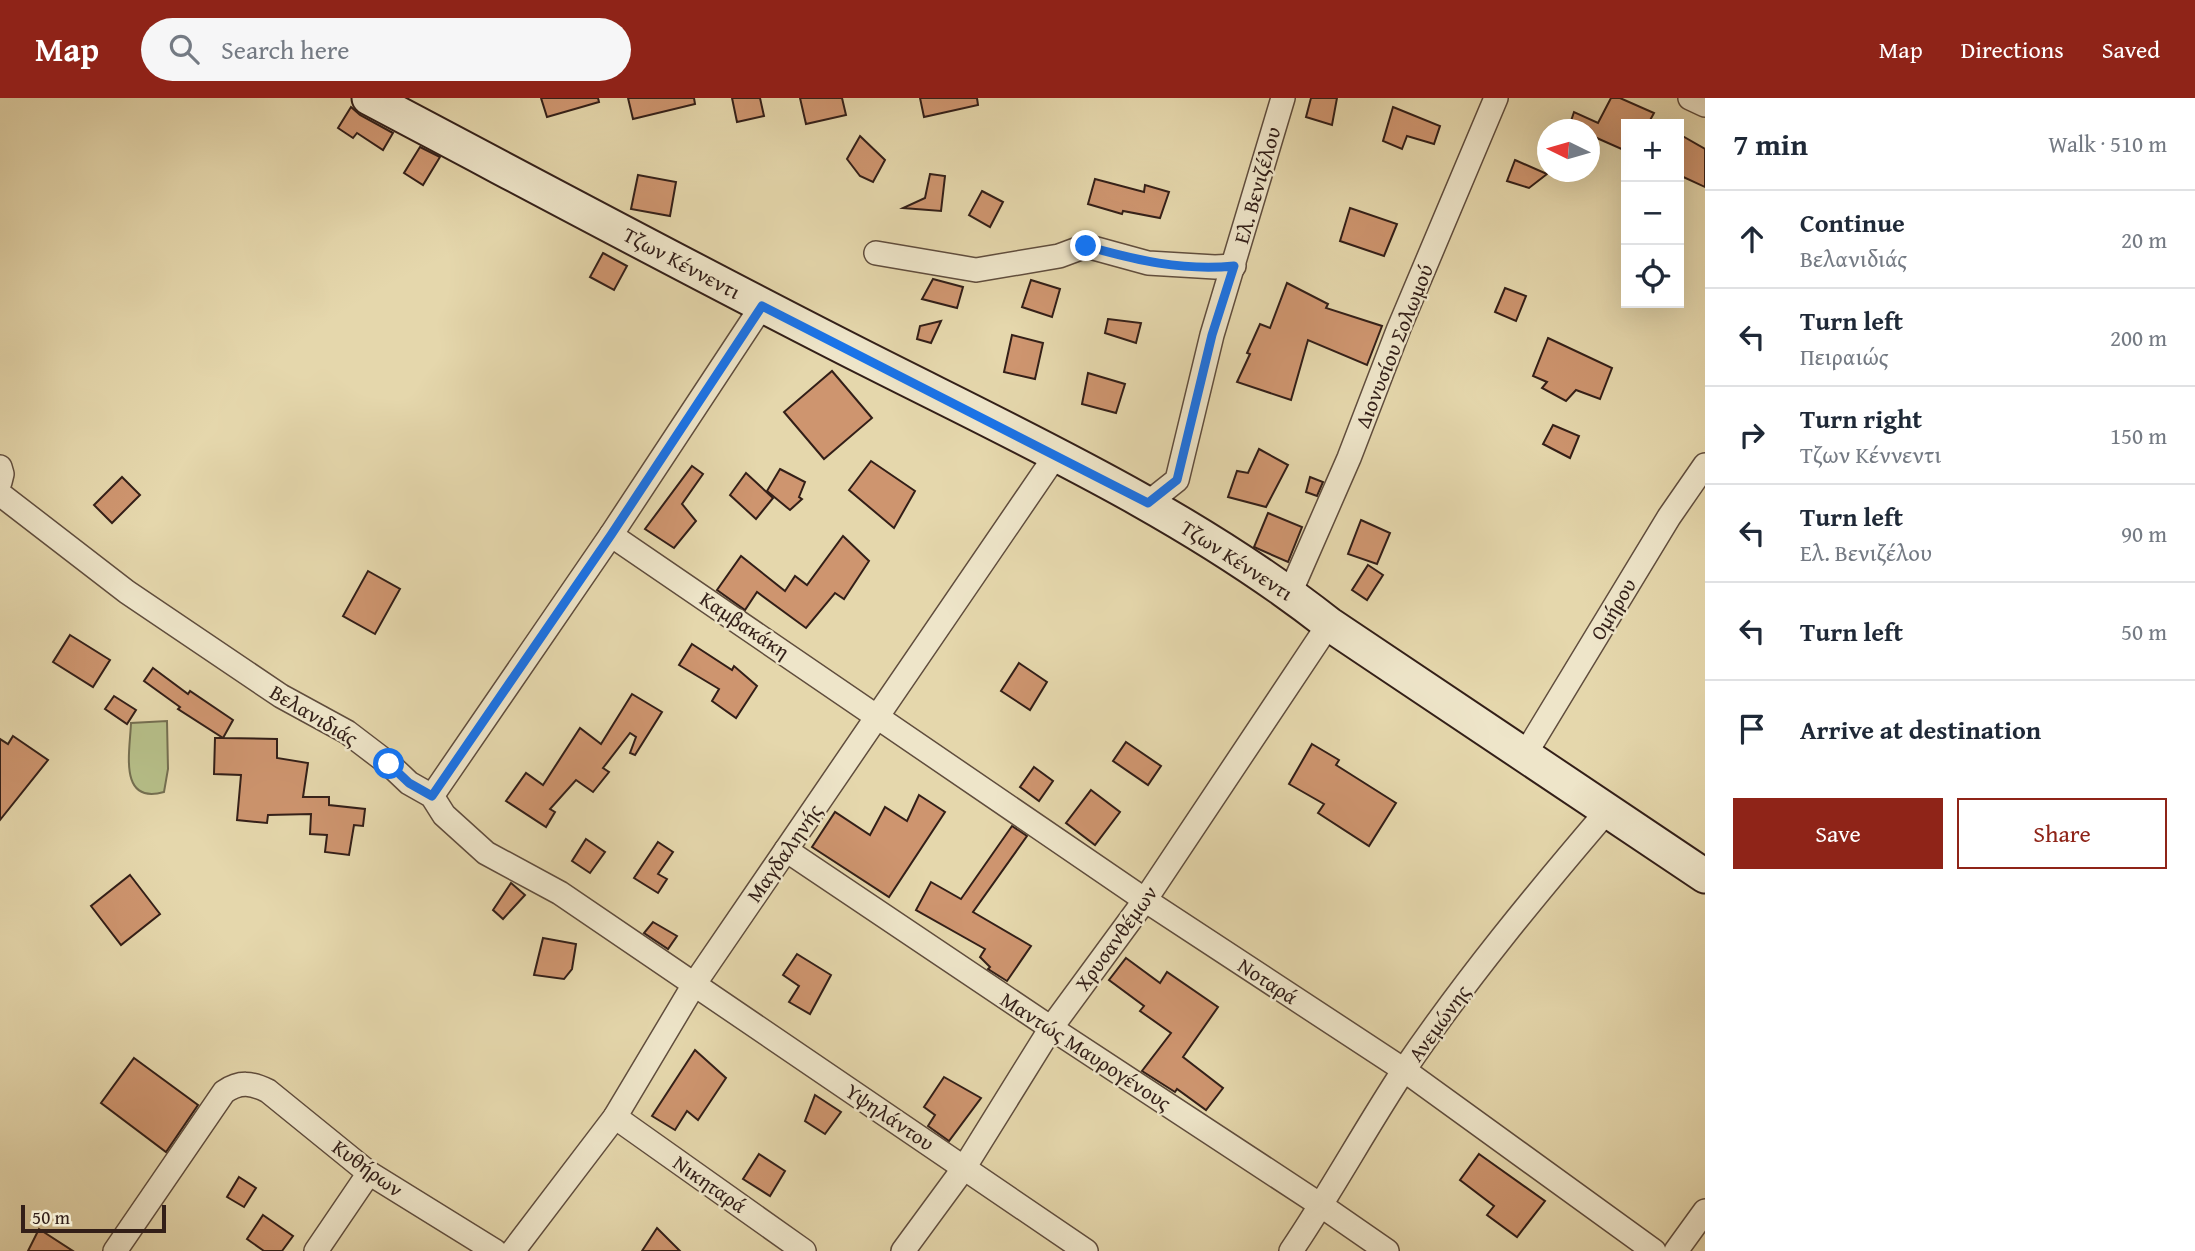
<!DOCTYPE html>
<meta charset="utf-8">
<style>
body{margin:0;font-family:"Gentium Book Plus",serif;background:#f6f6f7;color:#1f2937}
.controls{position:absolute;right:21px;top:21px;display:grid;overflow:hidden;border-radius:0px;box-shadow:0 7px 28px #0002}
.controls button{width:63px;height:63px;display:grid;place-items:center;padding:0;border:0;border-bottom:2px solid #e0e1e3;background:#fff;color:#1f2937;font:35px sans-serif}
.compass{position:absolute;left:1537px;top:21px;width:63px;height:63px;border-radius:50%;background:#fff;box-shadow:0 7px 28px #0002;rotate:275deg}
.scale{position:absolute;left:21px;bottom:18px;width:145px;box-sizing:border-box;padding-left:7px;border:4px solid #331f18;border-top:0;font-size:19px;line-height:24px;white-space:nowrap;color:#331f18;-webkit-text-stroke:5px #eee5c9;paint-order:stroke}
.stop{position:absolute;width:21px;height:21px;margin:-16px;border:5px solid #1a73e8;border-radius:50%;background:#fff}
.stop.end{background:#1a73e8;border-color:#fff;box-shadow:0 2px 7px #0008}
.list{margin:0;padding:0;list-style:none}
h2{display:flex;justify-content:space-between;align-items:center;height:91px;margin:0;padding:0 28px;font-size:30px}
h2 small{font-size:23px;font-weight:400;color:#747a83}
.list li{display:grid;grid-template-columns:46px 1fr auto;gap:21px;align-items:center;box-sizing:border-box;height:98px;padding:0 28px;border-top:2px solid #e0e1e3}
.list b{display:block;font-size:26px;white-space:nowrap}
.list p{margin:0;font-size:23px;white-space:nowrap;color:#747a83}
.list em{font-size:23px;font-style:normal;color:#747a83}
.actions{display:flex;gap:14px;padding:21px 28px}
.actions a{flex:1;padding:16px 0;border:2px solid #8f2418;border-radius:0px;text-align:center;font-size:24px;color:#8f2418}
.actions .main{background:#8f2418;color:#fff}
.icon{flex:none;width:38px;height:38px;fill:none;stroke:currentColor;stroke-width:2;stroke-linecap:round;stroke-linejoin:round}
.map{position:relative;flex:none;width:1705px;height:1153px;overflow:hidden}
header{display:flex;align-items:center;gap:42px;box-sizing:border-box;height:98px;padding:0 35px;background:#8f2418;color:#fff}
header strong{font-size:33px}
nav{display:flex;gap:38px;margin-inline-start:auto;font-size:24px}
.search{width:490px;height:63px;background:#f6f6f7;display:flex;align-items:center;gap:18px;box-sizing:border-box;padding:0 24px;border-radius:38px;color:#747a83;font-size:26px}
main{display:flex}
aside{flex:1;background:#fff}
.map>svg:first-child{display:block}
.green{fill:#b6be88;stroke:#746e50;stroke-width:2}
.building{fill:#ce956f;stroke:#331f18;stroke-width:2}
.lines{fill:none;stroke-linecap:round;stroke-linejoin:round}
.street-casing{stroke:#604d3d;stroke-width:26}
.secondary-casing{stroke:#331f18;stroke-width:37}
.street{stroke:#eee5c9;stroke-width:23}
.secondary{stroke:#eee5c9;stroke-width:33}
.route{stroke:#1a73e8;stroke-width:9}
.labels{text-anchor:middle;dominant-baseline:central;stroke-width:5;stroke-linejoin:round;paint-order:stroke}
.street-label{font-size:21px;fill:#331f18;stroke:#eee5c9}
</style>
<header>
<strong>Map</strong>
<div class="search"><svg class="icon" aria-label="search" viewBox="0 0 24 24"><circle cx="10" cy="10" r="6"/><path d="M15 15l6 6"/></svg>Search here</div>
<nav><a>Map</a><a>Directions</a><a>Saved</a></nav>
</header>
<main>
<div class="map">
<svg width="1705" height="1153" viewBox="0 0 1705 1153">
<rect width="100%" height="100%" fill="#e5d7ac"/>
<filter id="stains"><feTurbulence type="fractalNoise" baseFrequency=".00286" numOctaves="4"/><feColorMatrix values="0 0 0 0 .2 0 0 0 0 .09 0 0 0 0 .02 0 0 0 .5 -.17"/></filter>
<radialGradient id="worn" r=".72"><stop offset=".6" stop-color="#630" stop-opacity="0"/><stop offset="1" stop-color="#630" stop-opacity=".3"/></radialGradient>
<path class="green" d="M 167,623 L 168,671 L 164,694 C 118,707 130,653 131,625 Z"/>
<g class="building">
<path d="M 541,0 L 598,0 L 599,4 L 547,19 Z"/>
<path d="M 628,0 L 694,0 L 695,6 L 633,21 Z"/>
<path d="M 732,0 L 760,0 L 764,18 L 737,24 Z"/>
<path d="M 800,0 L 842,0 L 846,17 L 806,26 Z"/>
<path d="M 920,0 L 977,0 L 978,7 L 924,19 Z"/>
<path d="M 1311,0 L 1337,0 L 1332,27 L 1306,19 Z"/>
<path d="M 1611,0 L 1620,0 L 1654,15 L 1648,26 L 1626,26 L 1626,53 L 1590,37 L 1590,32 L 1568,32 L 1574,14 L 1598,25 Z"/>
<path d="M 351,9 L 360,17 L 393,35 L 383,52 L 357,35 L 353,40 L 338,30 Z"/>
<path d="M 1393,9 L 1440,28 L 1434,46 L 1407,38 L 1402,51 L 1383,43 Z"/>
<path d="M 1679,36 L 1705,51 L 1705,89 L 1679,77 Z"/>
<path d="M 860,38 L 885,62 L 873,84 L 860,78 L 847,61 Z"/>
<path d="M 420,49 L 440,59 L 423,87 L 404,75 Z"/>
<path d="M 1515,62 L 1547,76 L 1529,90 L 1507,83 Z"/>
<path d="M 930,76 L 945,78 L 941,113 L 903,110 L 925,100 Z"/>
<path d="M 638,77 L 676,84 L 670,118 L 631,111 Z"/>
<path d="M 1095,81 L 1144,94 L 1145,87 L 1169,94 L 1160,120 L 1123,113 L 1122,116 L 1088,106 Z"/>
<path d="M 982,93 L 1003,104 L 990,129 L 969,117 Z"/>
<path d="M 1350,110 L 1397,126 L 1384,158 L 1340,143 Z"/>
<path d="M 603,155 L 627,168 L 614,192 L 590,179 Z"/>
<path d="M 933,181 L 963,189 L 957,210 L 922,201 Z"/>
<path d="M 1031,182 L 1060,191 L 1052,219 L 1022,209 Z"/>
<path d="M 1287,185 L 1328,206 L 1326,210 L 1382,228 L 1367,267 L 1308,242 L 1291,302 L 1237,284 L 1250,256 L 1247,255 L 1260,226 L 1270,230 Z"/>
<path d="M 1505,190 L 1526,198 L 1516,223 L 1495,214 Z"/>
<path d="M 1108,221 L 1141,225 L 1136,245 L 1105,235 Z"/>
<path d="M 941,223 L 931,245 L 917,241 L 920,228 Z"/>
<path d="M 1012,237 L 1043,245 L 1035,281 L 1004,274 Z"/>
<path d="M 1548,240 L 1612,270 L 1600,301 L 1576,292 L 1566,303 L 1542,290 L 1547,284 L 1533,278 Z"/>
<path d="M 832,273 L 872,320 L 824,361 L 784,314 Z"/>
<path d="M 1088,275 L 1125,286 L 1116,315 L 1082,306 Z"/>
<path d="M 1553,327 L 1579,338 L 1570,360 L 1543,346 Z"/>
<path d="M 1259,351 L 1288,367 L 1266,409 L 1228,399 L 1237,373 L 1248,375 Z"/>
<path d="M 871,363 L 915,393 L 894,430 L 849,392 Z"/>
<path d="M 692,368 L 703,376 L 682,406 L 696,423 L 674,450 L 645,431 Z"/>
<path d="M 780,371 L 805,384 L 799,399 L 802,401 L 790,412 L 767,393 Z"/>
<path d="M 746,375 L 773,400 L 756,421 L 730,397 Z"/>
<path d="M 122,379 L 140,397 L 112,425 L 94,407 Z"/>
<path d="M 1310,379 L 1323,384 L 1317,398 L 1306,394 Z"/>
<path d="M 1268,415 L 1302,429 L 1288,464 L 1254,449 Z"/>
<path d="M 1361,422 L 1390,435 L 1377,466 L 1348,456 Z"/>
<path d="M 843,438 L 869,463 L 844,501 L 835,495 L 806,530 L 757,494 L 745,512 L 717,492 L 741,458 L 785,493 L 795,478 L 807,487 Z"/>
<path d="M 1368,467 L 1383,477 L 1367,502 L 1352,492 Z"/>
<path d="M 368,473 L 400,491 L 375,536 L 343,518 Z"/>
<path d="M 70,537 L 110,562 L 93,589 L 53,564 Z"/>
<path d="M 692,546 L 732,572 L 734,568 L 757,588 L 736,620 L 712,603 L 719,591 L 679,567 Z"/>
<path d="M 1019,565 L 1047,584 L 1030,612 L 1001,593 Z"/>
<path d="M 153,570 L 188,596 L 190,593 L 233,622 L 223,640 L 277,641 L 277,660 L 308,665 L 303,699 L 329,699 L 329,707 L 365,711 L 363,728 L 354,727 L 349,757 L 325,754 L 327,737 L 310,736 L 311,716 L 268,717 L 267,725 L 237,722 L 241,677 L 214,676 L 215,640 L 223,640 L 178,611 L 180,609 L 144,583 Z"/>
<path d="M 632,596 L 662,614 L 635,657 L 630,655 L 636,639 L 630,635 L 603,670 L 609,674 L 593,694 L 576,682 L 550,711 L 555,714 L 546,729 L 506,703 L 526,675 L 543,687 L 580,630 L 601,646 Z"/>
<path d="M 114,598 L 136,612 L 127,626 L 105,611 Z"/>
<path d="M 13,638 L 48,662 L 0,722 L 0,641 L 8,646 Z"/>
<path d="M 1126,644 L 1161,668 L 1148,687 L 1113,663 Z"/>
<path d="M 1312,646 L 1339,662 L 1336,667 L 1396,705 L 1369,748 L 1318,715 L 1324,706 L 1289,686 Z"/>
<path d="M 1034,669 L 1053,683 L 1039,703 L 1020,689 Z"/>
<path d="M 1091,692 L 1120,714 L 1095,747 L 1066,725 Z"/>
<path d="M 919,697 L 945,714 L 889,799 L 812,749 L 835,714 L 870,737 L 885,709 L 907,723 Z"/>
<path d="M 1012,728 L 1027,738 L 973,814 L 1031,848 L 1007,883 L 988,871 L 990,869 L 980,859 L 985,851 L 916,812 L 931,784 L 961,801 Z"/>
<path d="M 586,741 L 605,754 L 590,775 L 572,763 Z"/>
<path d="M 658,744 L 673,754 L 658,776 L 667,781 L 658,795 L 634,780 Z"/>
<path d="M 130,777 L 160,816 L 121,847 L 91,808 Z"/>
<path d="M 511,785 L 525,797 L 503,821 L 493,812 Z"/>
<path d="M 653,824 L 677,838 L 668,851 L 644,835 Z"/>
<path d="M 543,840 L 576,846 L 572,871 L 564,881 L 534,877 Z"/>
<path d="M 797,856 L 831,877 L 810,916 L 789,904 L 799,888 L 783,877 Z"/>
<path d="M 1126,860 L 1160,885 L 1167,874 L 1218,909 L 1183,959 L 1223,990 L 1206,1012 L 1177,991 L 1175,994 L 1142,973 L 1171,935 L 1140,913 L 1144,908 L 1109,882 Z"/>
<path d="M 695,952 L 726,980 L 698,1022 L 687,1013 L 675,1032 L 652,1018 Z"/>
<path d="M 134,960 L 198,1007 L 166,1054 L 101,1005 Z"/>
<path d="M 944,979 L 981,1000 L 949,1043 L 928,1028 L 935,1017 L 924,1009 Z"/>
<path d="M 815,997 L 841,1014 L 825,1036 L 805,1023 Z"/>
<path d="M 759,1056 L 785,1073 L 770,1098 L 743,1081 Z"/>
<path d="M 1479,1056 L 1545,1103 L 1517,1139 L 1487,1117 L 1494,1108 L 1460,1082 Z"/>
<path d="M 239,1079 L 256,1090 L 244,1109 L 227,1099 Z"/>
<path d="M 263,1117 L 293,1138 L 282,1153 L 264,1153 L 247,1141 Z"/>
<path d="M 657,1130 L 680,1153 L 642,1153 Z"/>
<path d="M 39,1131 L 73,1153 L 28,1153 Z"/>
</g>
<g class="lines">
<defs>
<g id="street">
<path d="M 1690,0 L 1705,7"/>
<path d="M 876,155 L 976,172 L 1059,158 L 1086,148 L 1148,165 L 1215,169 L 1234,168"/>
<path d="M 0,369 L 2,376 L 0,384"/>
<path d="M 0,396 L 127,494 L 281,598 L 347,634 L 389,666 L 409,685 L 432,698 L 444,717 L 486,755 L 560,795 L 1086,1153"/>
<path d="M 1148,405 L 1177,382 L 1212,237 L 1283,0"/>
<path d="M 611,437 L 1145,802 L 1404,972 L 1654,1153"/>
<path d="M 1290,495 L 1349,360 L 1399,230 L 1496,0"/>
<path d="M 1524,658 L 1669,419 L 1705,367"/>
<path d="M 432,698 L 611,437 L 762,208"/>
<path d="M 786,752 L 1051,930 L 1322,1108 L 1387,1153"/>
<path d="M 615,1019 L 804,1153"/>
<path d="M 115,1153 L 224,994 C 240,983 252,985 268,993 L 369,1075 L 495,1153"/>
<path d="M 316,1153 L 369,1075"/>
<path d="M 513,1153 L 615,1019 L 695,885 L 1056,357"/>
<path d="M 903,1153 L 964,1070 L 1051,930 L 1145,802 L 1329,526"/>
<path d="M 1291,1153 C 1331,1094 1365,1031 1404,972 C 1466,881 1536,796 1608,712"/>
<path d="M 1676,1153 L 1705,1113"/>
</g>
<path id="secondary" d="M 369,0 C 534,87 699,176 867,261 C 1025,341 1189,416 1329,526 L 1705,778"/>
</defs>
<use href="#street" class="street-casing"/>
<use href="#secondary" class="secondary-casing"/>
<use href="#street" class="street"/>
<use href="#secondary" class="secondary"/>
</g>
<g class="lines">
<path class="route" d="M 389,666 L 409,685 L 432,698 L 611,437 L 762,208 L 1148,405 L 1177,382 L 1212,237 L 1234,168 C 1181,173 1136,162 1086,148"/>
</g>
<g class="labels">
<g class="street-label">
<text transform="translate(1257 87) rotate(-74)">Ελ. Βενιζέλου</text>
<text transform="translate(682 165) rotate(28)">Τζων Κέννεντι</text>
<text transform="translate(1394 248) rotate(-68)">Διονυσίου Σολωμού</text>
<text transform="translate(1237 462) rotate(33)">Τζων Κέννεντι</text>
<text transform="translate(1613 511) rotate(-59)">Ομήρου</text>
<text transform="translate(745 527) rotate(34)">Καμβακάκη</text>
<text transform="translate(314 617) rotate(31)">Βελανιδιάς</text>
<text transform="translate(784 755) rotate(-55)">Μαγδαληνής</text>
<text transform="translate(1116 840) rotate(-54)">Χρυσανθέμων</text>
<text transform="translate(1268 883) rotate(33)">Νοταρά</text>
<text transform="translate(1439 925) rotate(-54)">Ανεμώνης</text>
<text transform="translate(1086 953) rotate(33)">Μαντώς Μαυρογένους</text>
<text transform="translate(890 1019) rotate(34)">Υψηλάντου</text>
<text transform="translate(368 1070) rotate(36)">Κυθήρων</text>
<text transform="translate(710 1086) rotate(35)">Νικηταρά</text>
</g>
</g>
<rect width="100%" height="100%" filter="url(#stains)"/>
<rect width="100%" height="100%" fill="url(#worn)"/>
</svg>
<div class="controls">
<button>+</button>
<button>−</button>
<button><svg class="icon" aria-label="locate" viewBox="0 0 24 24"><circle cx="12" cy="12" r="6"/><path d="M12 2v4M12 18v4M2 12h4M18 12h4"/></svg></button>
</div>
<svg class="compass" viewBox="-18 -18 36 36"><path d="M0-13l5 13h-10z" fill="#e53935"/><path d="M0 13l5-13h-10z" fill="#747a83"/></svg>
<div class="scale">50 m</div>
<div class="stop" style="left:389px;top:666px"></div>
<div class="stop end" style="left:1086px;top:148px"></div>
</div>
<aside>
<h2>7 min<small>Walk · 510 m</small></h2>
<ul class="list">
<li><svg class="icon" aria-label="ahead" viewBox="0 0 24 24"><path d="M12 20V5M6 11l6-6 6 6"/></svg><div><b>Continue</b><p>Βελανιδιάς</p></div><em>20 m</em></li>
<li><svg class="icon" aria-label="left" viewBox="0 0 24 24"><path d="M17 20v-9H6M10 6l-5 5 5 5"/></svg><div><b>Turn left</b><p>Πειραιώς</p></div><em>200 m</em></li>
<li><svg class="icon" aria-label="right" viewBox="0 0 24 24"><path d="M7 20v-9h11M14 6l5 5-5 5"/></svg><div><b>Turn right</b><p>Τζων Κέννεντι</p></div><em>150 m</em></li>
<li><svg class="icon" aria-label="left" viewBox="0 0 24 24"><path d="M17 20v-9H6M10 6l-5 5 5 5"/></svg><div><b>Turn left</b><p>Ελ. Βενιζέλου</p></div><em>90 m</em></li>
<li><svg class="icon" aria-label="left" viewBox="0 0 24 24"><path d="M17 20v-9H6M10 6l-5 5 5 5"/></svg><div><b>Turn left</b></div><em>50 m</em></li>
<li><svg class="icon" aria-label="arrive" viewBox="0 0 24 24"><path d="M6 21V4h12l-3 4 3 4H6"/></svg><div><b>Arrive at destination</b></div></li>
</ul>
<div class="actions"><a class="main">Save</a><a>Share</a></div>
</aside>
</main>
